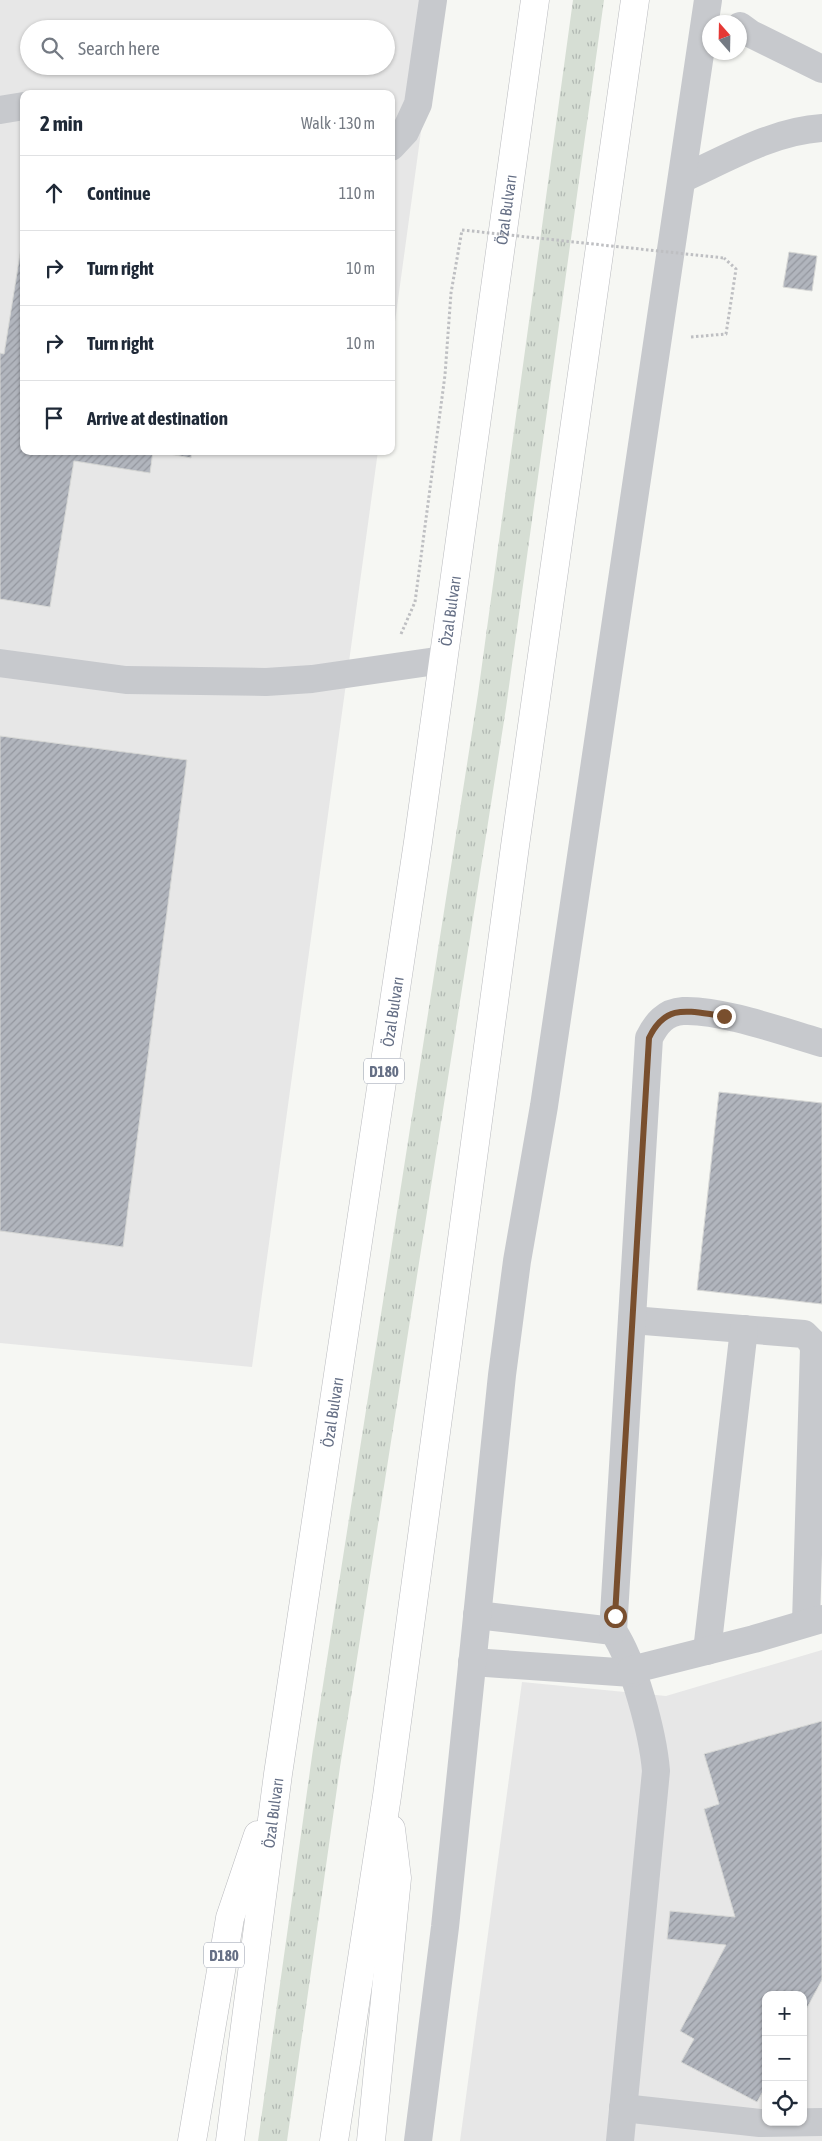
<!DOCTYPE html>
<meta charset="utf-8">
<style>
body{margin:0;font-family:"Asap Condensed",sans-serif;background:#f6f6f7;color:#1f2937}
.controls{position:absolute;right:15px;bottom:15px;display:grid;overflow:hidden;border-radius:10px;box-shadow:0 1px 4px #0004}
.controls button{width:45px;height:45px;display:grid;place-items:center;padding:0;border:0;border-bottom:1px solid #e0e1e3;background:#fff;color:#1f2937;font:25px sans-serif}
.compass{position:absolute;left:702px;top:15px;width:45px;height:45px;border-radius:50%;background:#fff;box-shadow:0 1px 4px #0004;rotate:340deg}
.stop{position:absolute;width:15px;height:15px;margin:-11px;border:4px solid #794f2e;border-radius:50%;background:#fff}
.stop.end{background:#794f2e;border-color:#fff;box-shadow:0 1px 5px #0008}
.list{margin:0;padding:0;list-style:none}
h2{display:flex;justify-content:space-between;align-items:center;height:65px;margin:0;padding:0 20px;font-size:21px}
h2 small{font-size:16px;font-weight:400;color:#747a83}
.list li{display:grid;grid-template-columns:32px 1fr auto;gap:15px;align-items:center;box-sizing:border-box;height:75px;padding:0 20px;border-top:1px solid #e0e1e3}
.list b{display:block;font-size:19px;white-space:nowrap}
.list em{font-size:16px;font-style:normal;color:#747a83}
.icon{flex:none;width:28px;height:28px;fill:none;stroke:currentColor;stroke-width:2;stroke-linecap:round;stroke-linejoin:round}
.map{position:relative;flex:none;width:822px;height:2141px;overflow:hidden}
.search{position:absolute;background:#fff;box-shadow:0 1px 4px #0004;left:20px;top:20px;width:375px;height:55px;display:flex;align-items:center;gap:12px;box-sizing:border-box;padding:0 18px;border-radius:28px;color:#747a83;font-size:19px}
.panel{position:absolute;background:#fff;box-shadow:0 1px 4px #0004;left:20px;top:90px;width:375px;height:365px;border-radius:10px}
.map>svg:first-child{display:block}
.built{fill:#e7e7e7;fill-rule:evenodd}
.grass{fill:url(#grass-tufts)}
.building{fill:url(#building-hatch);stroke:#d7d8d6}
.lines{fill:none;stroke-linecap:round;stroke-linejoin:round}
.highway-casing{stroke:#b9babe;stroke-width:29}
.path{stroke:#bebfc2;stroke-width:3;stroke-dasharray:2.5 2.5;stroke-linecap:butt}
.minor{stroke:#c7c9cd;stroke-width:28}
.highway{stroke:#fff;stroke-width:28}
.path-bridge{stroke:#bebfc2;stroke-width:3;stroke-dasharray:2.5 2.5;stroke-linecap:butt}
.route{stroke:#794f2e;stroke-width:6}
.labels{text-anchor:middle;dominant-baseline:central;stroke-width:5;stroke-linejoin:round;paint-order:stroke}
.shield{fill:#fff;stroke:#939aaa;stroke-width:1}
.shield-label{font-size:15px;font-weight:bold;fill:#656f85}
.street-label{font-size:16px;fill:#656f85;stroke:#fff}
</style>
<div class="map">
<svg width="822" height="2141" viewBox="0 0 822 2141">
<defs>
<pattern id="grass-tufts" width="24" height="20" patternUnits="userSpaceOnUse" patternTransform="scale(1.25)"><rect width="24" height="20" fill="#d6ded4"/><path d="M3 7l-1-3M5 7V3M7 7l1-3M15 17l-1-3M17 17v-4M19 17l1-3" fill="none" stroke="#b1b8b2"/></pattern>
<pattern id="building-hatch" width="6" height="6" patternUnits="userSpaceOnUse" patternTransform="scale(1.25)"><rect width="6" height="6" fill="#b1b5bd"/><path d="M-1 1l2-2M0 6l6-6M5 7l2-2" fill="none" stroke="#94979f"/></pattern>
</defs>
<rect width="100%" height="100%" fill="#f6f7f3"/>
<g class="built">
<path d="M 0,0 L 439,0 L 391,351 L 391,94 L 24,94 L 24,451 L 378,451 L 252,1367 L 0,1343 ZM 29,29 L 386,29 L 386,66 L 29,66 Z"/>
<path d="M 822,1650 L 822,2141 L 460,2141 L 522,1682 L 666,1696 ZM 766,1995 L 803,1995 L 803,2122 L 766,2122 Z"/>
</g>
<path class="grass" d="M 573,0 L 604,0 L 506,708 L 340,1767 L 287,2141 L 258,2141 L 313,1749 L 478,694 Z"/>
<g class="building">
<path d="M 24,229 L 24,451 L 192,451 L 191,458 L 153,451 L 150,473 L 74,461 L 50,607 L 0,599 L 0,353 L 4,354 Z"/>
<path d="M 789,252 L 817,256 L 812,291 L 783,287 Z"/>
<path d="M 0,736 L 187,760 L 123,1247 L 0,1231 Z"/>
<path d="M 719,1092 L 822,1103 L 822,1304 L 697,1290 Z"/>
<path d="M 822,1721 L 822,1980 L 803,2015 L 803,1995 L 766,1995 L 766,2086 L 757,2102 L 681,2062 L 694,2039 L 680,2031 L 726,1945 L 667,1939 L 670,1911 L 735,1917 L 704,1809 L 719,1804 L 704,1754 Z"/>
</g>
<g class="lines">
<defs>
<g id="highway">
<path d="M 192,2141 L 230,1918 L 258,1835"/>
<path id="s1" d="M 230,2141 L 278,1774 L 418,842 L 535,0"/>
<path d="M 334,2141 L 387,1796 L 515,846 L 635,0"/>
<path d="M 371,2141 L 397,1878 L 391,1829"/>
</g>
</defs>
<use href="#highway" class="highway-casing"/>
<g class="path">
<path d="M 691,337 L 726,334 L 736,269 L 724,258"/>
<path d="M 401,634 L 415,602 L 445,375 L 451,293 L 462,230"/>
</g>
<g class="minor">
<path d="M 740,26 L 751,34 L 822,69"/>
<path d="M 0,110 L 24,106"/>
<path d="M 391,147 L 405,132 L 418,104 L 433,0"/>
<path d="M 682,179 C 726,159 773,131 822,128"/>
<path d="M 0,663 L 126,680 L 266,682 L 312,679 L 443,660"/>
<path d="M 632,1320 L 804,1334 L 811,1341 L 814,1348 L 806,1623"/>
<path d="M 477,1615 L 613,1631 C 634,1662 653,1734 656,1771 L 620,2141"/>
<path d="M 613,1631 L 649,1038 C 656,1024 665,1012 683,1011 C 720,1009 784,1032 822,1043"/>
<path d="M 707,1651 L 744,1329"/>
<path d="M 472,1662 L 632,1673"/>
<path d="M 631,1670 L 754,1639 L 822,1619"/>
<path d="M 623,2108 L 760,2123 L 822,2122"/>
<path d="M 418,2141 L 445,1927 L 502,1375 L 517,1261 L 544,1106 L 708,0"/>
</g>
<use href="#highway" class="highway"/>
<path class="path-bridge" d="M 462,230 L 724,258"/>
</g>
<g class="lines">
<path class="route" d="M 615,1616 L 649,1038 C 666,1002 690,1012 724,1016"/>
</g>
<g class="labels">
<g class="shield">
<rect x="364" y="1058.5" width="40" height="25" rx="4"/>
<rect x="204" y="1942.5" width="40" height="25" rx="4"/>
</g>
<g class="shield-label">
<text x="384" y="1071">D180</text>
<text x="224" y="1955">D180</text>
</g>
<g class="street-label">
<text stroke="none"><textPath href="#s1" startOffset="1951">Özal Bulvarı</textPath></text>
<text stroke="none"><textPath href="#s1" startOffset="1546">Özal Bulvarı</textPath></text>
<text stroke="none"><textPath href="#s1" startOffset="1141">Özal Bulvarı</textPath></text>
<text stroke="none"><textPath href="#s1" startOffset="736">Özal Bulvarı</textPath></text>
<text stroke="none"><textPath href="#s1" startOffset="331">Özal Bulvarı</textPath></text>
</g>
</g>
</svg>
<div class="controls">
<button>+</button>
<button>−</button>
<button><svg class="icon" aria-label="locate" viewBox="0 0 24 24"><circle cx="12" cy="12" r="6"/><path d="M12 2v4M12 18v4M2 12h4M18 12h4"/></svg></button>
</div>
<svg class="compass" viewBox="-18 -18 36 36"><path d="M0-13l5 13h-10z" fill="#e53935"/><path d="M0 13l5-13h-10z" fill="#747a83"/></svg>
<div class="stop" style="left:615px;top:1616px"></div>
<div class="stop end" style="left:724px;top:1016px"></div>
<div class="search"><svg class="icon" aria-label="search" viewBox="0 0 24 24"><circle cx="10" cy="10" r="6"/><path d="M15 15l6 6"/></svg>Search here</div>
<section class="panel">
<h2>2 min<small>Walk · 130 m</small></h2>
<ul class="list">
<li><svg class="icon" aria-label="ahead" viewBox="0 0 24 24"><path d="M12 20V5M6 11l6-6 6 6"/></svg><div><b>Continue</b></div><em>110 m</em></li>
<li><svg class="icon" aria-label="right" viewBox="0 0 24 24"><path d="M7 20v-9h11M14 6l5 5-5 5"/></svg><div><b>Turn right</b></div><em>10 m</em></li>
<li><svg class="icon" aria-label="right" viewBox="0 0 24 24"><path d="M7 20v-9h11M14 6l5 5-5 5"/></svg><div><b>Turn right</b></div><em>10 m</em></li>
<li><svg class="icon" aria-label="arrive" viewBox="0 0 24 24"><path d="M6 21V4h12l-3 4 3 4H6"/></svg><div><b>Arrive at destination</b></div></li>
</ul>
</section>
</div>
